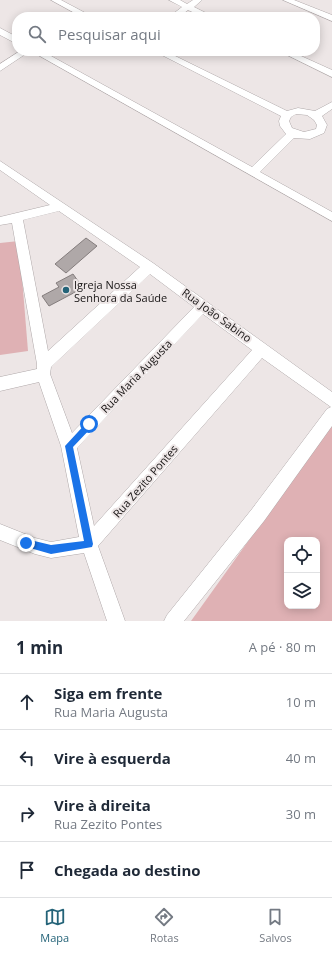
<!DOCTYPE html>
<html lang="pt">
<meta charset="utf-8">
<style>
body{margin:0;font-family:"Open Sans",sans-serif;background:#f6f6f7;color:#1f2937}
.controls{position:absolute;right:12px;bottom:12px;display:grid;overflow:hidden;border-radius:8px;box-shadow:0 2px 10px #0003}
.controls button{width:36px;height:36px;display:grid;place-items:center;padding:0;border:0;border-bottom:1px solid #e0e1e3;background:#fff;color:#1f2937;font:20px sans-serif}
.stop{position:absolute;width:12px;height:12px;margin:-9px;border:3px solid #1a73e8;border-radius:50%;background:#fff}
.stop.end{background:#1a73e8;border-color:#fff;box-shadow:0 1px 4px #0008}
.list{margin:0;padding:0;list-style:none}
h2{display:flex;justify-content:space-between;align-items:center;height:52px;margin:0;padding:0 16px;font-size:17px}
h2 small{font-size:13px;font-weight:400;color:#747a83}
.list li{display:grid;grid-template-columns:26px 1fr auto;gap:12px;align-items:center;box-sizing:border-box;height:56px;padding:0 16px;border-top:1px solid #e0e1e3}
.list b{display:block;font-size:15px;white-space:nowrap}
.list p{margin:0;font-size:13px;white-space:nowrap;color:#747a83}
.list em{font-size:13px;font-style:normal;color:#747a83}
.icon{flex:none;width:22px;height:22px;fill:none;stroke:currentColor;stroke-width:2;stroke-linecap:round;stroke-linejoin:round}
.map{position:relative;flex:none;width:332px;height:621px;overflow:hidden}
.search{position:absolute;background:#fff;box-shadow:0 2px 10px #0003;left:12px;right:12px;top:12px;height:44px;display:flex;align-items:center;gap:10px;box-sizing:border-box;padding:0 14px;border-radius:16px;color:#747a83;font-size:15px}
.sheet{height:276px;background:#fff}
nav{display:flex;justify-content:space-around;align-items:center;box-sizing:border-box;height:56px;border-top:1px solid #e0e1e3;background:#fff;font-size:11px;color:#747a83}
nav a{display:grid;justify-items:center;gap:2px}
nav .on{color:#246378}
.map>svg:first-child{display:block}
.green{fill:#dfb1b4;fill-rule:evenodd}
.building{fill:#afa8a8;stroke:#847d7d}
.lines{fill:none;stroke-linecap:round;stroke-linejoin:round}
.minor-casing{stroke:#afa8a9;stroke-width:1}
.minor{fill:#fff;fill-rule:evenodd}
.route{fill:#1a73e8}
.poi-dot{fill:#246378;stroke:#ede6e6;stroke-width:1.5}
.labels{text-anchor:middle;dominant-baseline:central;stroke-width:4;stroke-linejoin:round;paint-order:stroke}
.poi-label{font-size:11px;fill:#171414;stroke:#ede6e6;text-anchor:start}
.street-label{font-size:11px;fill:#171414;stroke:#ede6e6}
</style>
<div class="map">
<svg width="332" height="621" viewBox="0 0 332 621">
<rect width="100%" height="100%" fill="#ede6e6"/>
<g class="green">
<path d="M 19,241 L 28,351 L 0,355 L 0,243 Z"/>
<path d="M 332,424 L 332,621 L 191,621 ZM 287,540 L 317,540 L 317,606 L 287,606 Z"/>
</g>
<g class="building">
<path d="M 86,238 L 97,246 L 66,273 L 55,264 Z"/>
<path d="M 73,274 L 83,288 L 49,306 L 42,296 L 59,287 L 56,283 Z"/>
</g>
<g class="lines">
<defs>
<g id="minor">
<path d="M 51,0 L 61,0 L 93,17 L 82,17 Z"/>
<path d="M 169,0 L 180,0 L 187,4 L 193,0 L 202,0 L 194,7 L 214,17 L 203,17 L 188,10 L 179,17 L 169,17 L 182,7 Z"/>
<path d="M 283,0 L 294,0 L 332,15 L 332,21 Z"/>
<path d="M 0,28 L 17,37 L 17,44 L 0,35 Z"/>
<path d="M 20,51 L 30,51 L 0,71 L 0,64 Z"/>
<path d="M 31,51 L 42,51 L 252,167 L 286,134 L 280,126 L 279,121 L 281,116 L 154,51 L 165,51 L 287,111 L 298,108 L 315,111 L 332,102 L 332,109 L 322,116 L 327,125 L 324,133 L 310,139 L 294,138 L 260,172 L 332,212 L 332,221 ZM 296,114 L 307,115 L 314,120 L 317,125 L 316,129 L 304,132 L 292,128 L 289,121 L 291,117 Z"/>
<path d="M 126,51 L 150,51 C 146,55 130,55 126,51 Z"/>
<path d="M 279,51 L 290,51 L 332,70 L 332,77 Z"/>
<path d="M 0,161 L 153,263 L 332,392 L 332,426 L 264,521 L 184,621 L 164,621 L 167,615 L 252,509 L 327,409 L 331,407 L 262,358 L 98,546 L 125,621 L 107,621 L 84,553 L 51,558 L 35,554 L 0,540 L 0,524 L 35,538 L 51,542 L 79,537 L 61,446 L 39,382 L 0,391 L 0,377 L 37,369 L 37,364 L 12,223 L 0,225 L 0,217 L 50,205 L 0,170 ZM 59,211 L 140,267 L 48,351 L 23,220 ZM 150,274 L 194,307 L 72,433 L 50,374 L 51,367 ZM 203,314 L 252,350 L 94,526 L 77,448 Z"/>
</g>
</defs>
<use href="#minor" class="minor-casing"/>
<use href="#minor" class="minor"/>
</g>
<path class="route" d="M 89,420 L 92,422 L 92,427 L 73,447 L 93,544 L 92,547 L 51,554 L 23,546 L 23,540 L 26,539 L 51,545 L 84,541 L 65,446 Z"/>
<circle class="poi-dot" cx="66" cy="290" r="4"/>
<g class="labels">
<g class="poi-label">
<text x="74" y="284">Igreja Nossa<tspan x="74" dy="13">Senhora da Saúde</tspan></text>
</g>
<g class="street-label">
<text transform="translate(217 315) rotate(36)">Rua João Sabino</text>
<text transform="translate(136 376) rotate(-46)">Rua Maria Augusta</text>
<text transform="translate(145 481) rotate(-49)">Rua Zezito Pontes</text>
</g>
</g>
</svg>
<div class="controls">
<button><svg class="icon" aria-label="locate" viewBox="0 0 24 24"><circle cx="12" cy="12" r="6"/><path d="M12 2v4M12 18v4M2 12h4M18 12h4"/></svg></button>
<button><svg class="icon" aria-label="layers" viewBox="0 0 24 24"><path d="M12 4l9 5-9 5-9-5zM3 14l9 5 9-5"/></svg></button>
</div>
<div class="stop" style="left:89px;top:424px"></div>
<div class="stop end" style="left:26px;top:543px"></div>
<div class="search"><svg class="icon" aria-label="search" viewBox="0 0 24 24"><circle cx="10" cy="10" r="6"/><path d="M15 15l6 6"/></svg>Pesquisar aqui</div>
</div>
<section class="sheet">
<h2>1 min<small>A pé · 80 m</small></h2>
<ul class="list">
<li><svg class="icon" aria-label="ahead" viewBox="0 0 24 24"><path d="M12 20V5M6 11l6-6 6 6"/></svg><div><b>Siga em frente</b><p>Rua Maria Augusta</p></div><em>10 m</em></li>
<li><svg class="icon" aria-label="left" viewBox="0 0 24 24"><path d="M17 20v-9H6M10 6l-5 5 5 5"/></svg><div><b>Vire à esquerda</b></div><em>40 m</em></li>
<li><svg class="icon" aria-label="right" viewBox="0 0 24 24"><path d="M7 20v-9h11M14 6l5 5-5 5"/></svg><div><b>Vire à direita</b><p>Rua Zezito Pontes</p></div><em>30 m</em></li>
<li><svg class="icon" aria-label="arrive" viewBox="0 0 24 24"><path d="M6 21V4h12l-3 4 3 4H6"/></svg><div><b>Chegada ao destino</b></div></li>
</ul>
</section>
<nav>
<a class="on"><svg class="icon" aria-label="map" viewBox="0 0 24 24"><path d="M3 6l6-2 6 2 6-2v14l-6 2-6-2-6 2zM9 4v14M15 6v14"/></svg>Mapa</a>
<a><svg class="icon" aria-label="directions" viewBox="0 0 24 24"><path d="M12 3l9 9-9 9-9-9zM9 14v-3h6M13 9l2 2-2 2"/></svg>Rotas</a>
<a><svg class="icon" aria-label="saved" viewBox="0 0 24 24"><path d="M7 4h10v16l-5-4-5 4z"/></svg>Salvos</a>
</nav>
